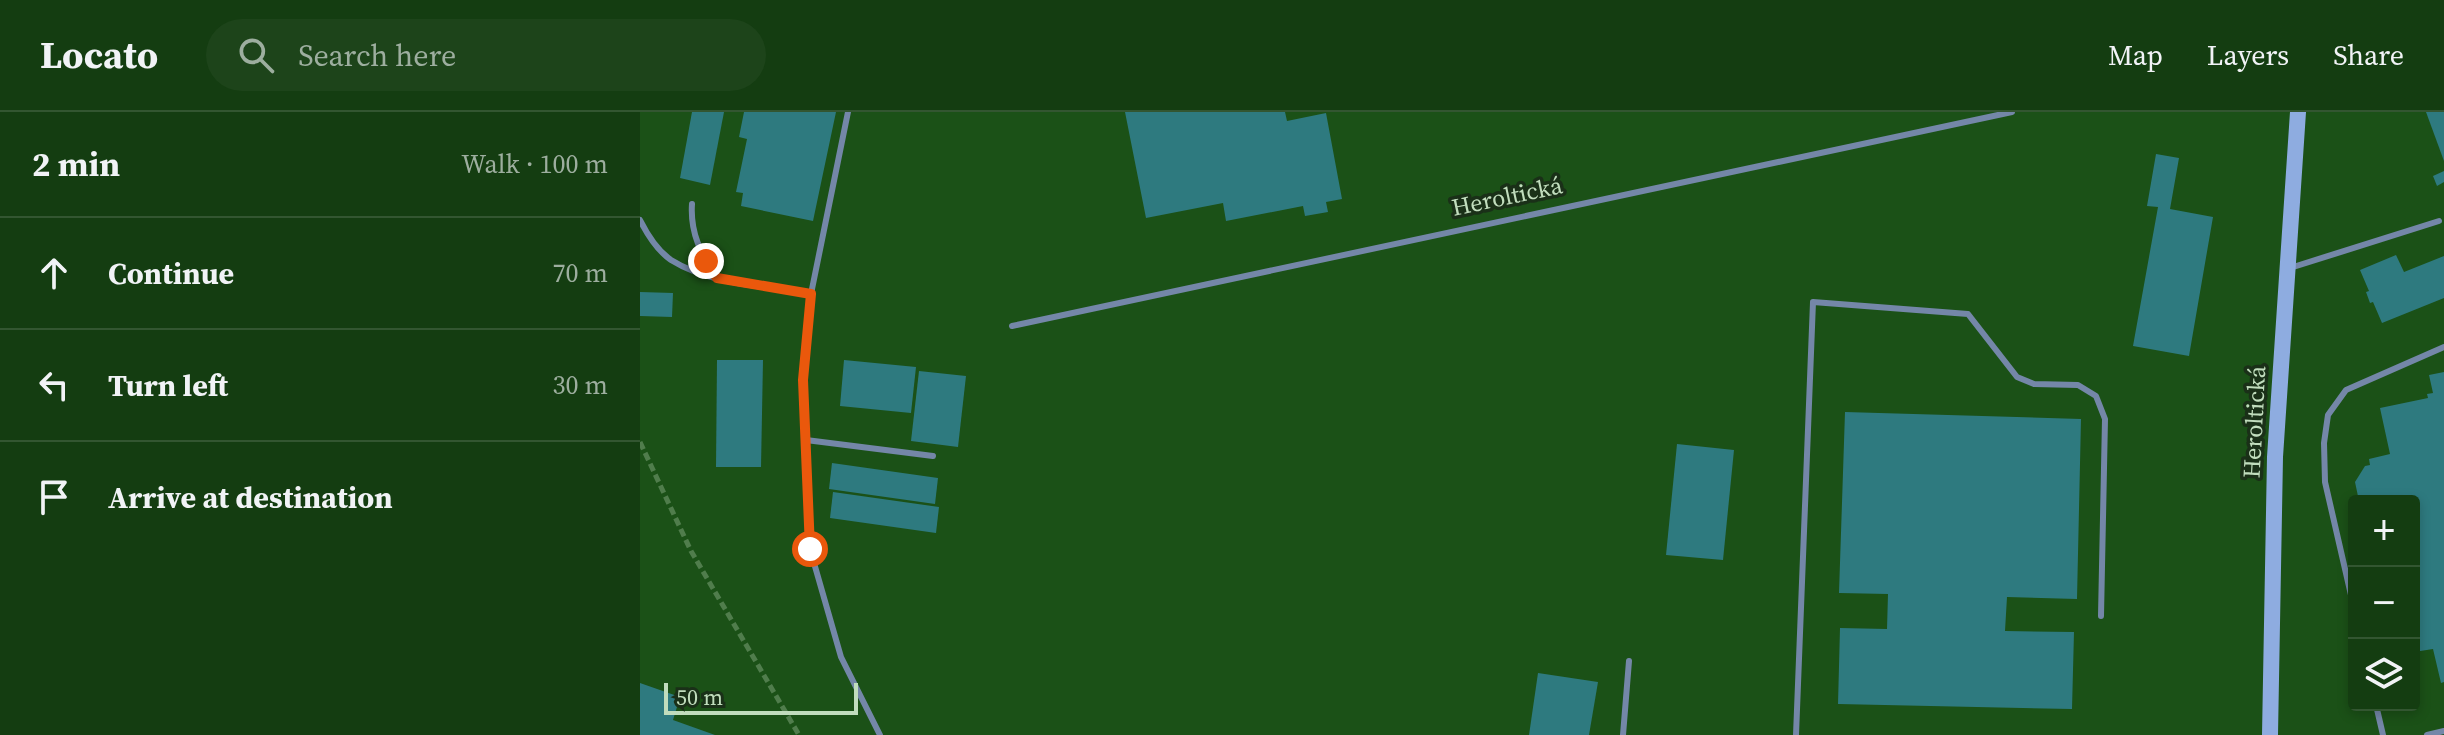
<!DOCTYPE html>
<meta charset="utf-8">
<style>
body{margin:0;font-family:"Source Serif 4",serif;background:#1d441a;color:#f1f3f6}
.controls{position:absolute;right:24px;bottom:24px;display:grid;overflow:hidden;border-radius:8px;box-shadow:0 4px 12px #0003}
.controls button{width:72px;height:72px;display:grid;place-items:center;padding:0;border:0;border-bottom:2px solid #335631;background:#143d11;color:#f1f3f6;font:40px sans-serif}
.scale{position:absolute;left:24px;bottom:20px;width:194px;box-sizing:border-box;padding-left:8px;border:4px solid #c1ddbd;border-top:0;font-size:22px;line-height:28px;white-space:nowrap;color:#c1ddbd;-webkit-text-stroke:6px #1a3018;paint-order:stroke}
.stop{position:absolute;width:24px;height:24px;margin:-18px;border:6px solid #ea580c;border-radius:50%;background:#fff}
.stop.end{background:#ea580c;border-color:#fff;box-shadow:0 2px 8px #0008}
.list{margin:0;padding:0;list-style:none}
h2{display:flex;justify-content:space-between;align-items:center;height:104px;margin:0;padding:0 32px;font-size:34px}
h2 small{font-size:26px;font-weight:400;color:#9dae9f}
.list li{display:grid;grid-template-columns:52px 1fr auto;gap:24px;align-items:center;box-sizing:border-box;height:112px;padding:0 32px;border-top:2px solid #335631}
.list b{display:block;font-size:30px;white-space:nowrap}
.list em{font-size:26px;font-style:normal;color:#9dae9f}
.icon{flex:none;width:44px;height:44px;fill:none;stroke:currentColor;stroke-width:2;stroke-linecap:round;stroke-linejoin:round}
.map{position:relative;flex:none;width:1804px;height:623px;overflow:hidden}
header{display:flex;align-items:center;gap:48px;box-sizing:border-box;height:112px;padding:0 40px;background:#143d11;border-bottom:2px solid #335631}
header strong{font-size:38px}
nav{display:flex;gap:44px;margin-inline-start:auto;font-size:28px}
.search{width:560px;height:72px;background:#1d441a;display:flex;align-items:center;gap:20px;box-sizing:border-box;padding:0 28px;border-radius:44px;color:#9dae9f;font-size:30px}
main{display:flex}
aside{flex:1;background:#143d11}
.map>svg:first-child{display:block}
.building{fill:#2e7a7f}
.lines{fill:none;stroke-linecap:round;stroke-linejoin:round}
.path{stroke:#507d4c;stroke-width:5;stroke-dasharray:8 4;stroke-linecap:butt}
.lane{stroke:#7487a8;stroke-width:6}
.secondary{stroke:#8eace0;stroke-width:16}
.route{stroke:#ea580c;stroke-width:10}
.labels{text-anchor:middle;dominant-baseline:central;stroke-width:7;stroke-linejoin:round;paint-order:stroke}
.street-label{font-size:24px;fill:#c1ddbd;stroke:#1a3018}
</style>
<header>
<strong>Locato</strong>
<div class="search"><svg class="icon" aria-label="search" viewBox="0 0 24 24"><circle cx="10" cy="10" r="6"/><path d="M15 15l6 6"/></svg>Search here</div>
<nav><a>Map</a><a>Layers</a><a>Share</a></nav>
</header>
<main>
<aside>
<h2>2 min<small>Walk · 100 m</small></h2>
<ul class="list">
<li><svg class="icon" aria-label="ahead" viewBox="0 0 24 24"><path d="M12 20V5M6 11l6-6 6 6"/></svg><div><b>Continue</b></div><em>70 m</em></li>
<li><svg class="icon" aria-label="left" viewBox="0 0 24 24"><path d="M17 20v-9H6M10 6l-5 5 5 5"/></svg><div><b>Turn left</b></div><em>30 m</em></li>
<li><svg class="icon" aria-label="arrive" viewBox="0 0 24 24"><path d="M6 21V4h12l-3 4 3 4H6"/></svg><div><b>Arrive at destination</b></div></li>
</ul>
</aside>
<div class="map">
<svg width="1804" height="623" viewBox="0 0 1804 623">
<rect width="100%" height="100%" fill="#1b5117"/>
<g class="building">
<path d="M 52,0 L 84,0 L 70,73 L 40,66 Z"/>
<path d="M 104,0 L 196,0 L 173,109 L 101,94 L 103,81 L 96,80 L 107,27 L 99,25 Z"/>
<path d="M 485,0 L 645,0 L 647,9 L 686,1 L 702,87 L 686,90 L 688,100 L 665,104 L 663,94 L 586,109 L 583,91 L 506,106 Z"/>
<path d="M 1786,0 L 1804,0 L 1804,49 Z"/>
<path d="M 1516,42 L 1539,46 L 1530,97 L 1573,105 L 1549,244 L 1493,234 L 1518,95 L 1507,94 Z"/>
<path d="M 1804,59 L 1804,70 L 1797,74 L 1793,64 Z"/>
<path d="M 1756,143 L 1764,160 L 1804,144 L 1804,186 L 1742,211 L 1733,190 L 1730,191 L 1726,180 L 1729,179 L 1720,158 Z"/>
<path d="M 0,180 L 33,181 L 32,205 L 0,204 Z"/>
<path d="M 77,248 L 123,248 L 121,355 L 76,355 Z"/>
<path d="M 204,248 L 276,255 L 271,301 L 200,294 Z"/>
<path d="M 279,259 L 326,264 L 318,335 L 271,329 Z"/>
<path d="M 1804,260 L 1804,570 L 1801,571 L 1793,537 L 1774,540 L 1774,389 L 1719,389 L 1715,370 L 1725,354 L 1730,353 L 1729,347 L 1750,342 L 1740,296 L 1788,286 L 1787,282 L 1793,281 L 1789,263 Z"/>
<path d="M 1205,300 L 1441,307 L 1437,487 L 1367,485 L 1365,519 L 1434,520 L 1432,597 L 1198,592 L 1200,516 L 1247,517 L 1248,482 L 1199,481 Z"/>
<path d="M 1037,332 L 1094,338 L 1083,448 L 1026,443 Z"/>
<path d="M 192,351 L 298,366 L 295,392 L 189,377 Z"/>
<path d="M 193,380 L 299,395 L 296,421 L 190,406 Z"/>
<path d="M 898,561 L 958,570 L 949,623 L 889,623 Z"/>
<path d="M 0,571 L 40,585 L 33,608 L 75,623 L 0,623 Z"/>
</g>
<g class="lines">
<path class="path" d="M 0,330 L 51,439 L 159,623"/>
<g class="lane">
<path d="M 52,92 C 50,121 61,142 77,166"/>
<path d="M 0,108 C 7,122 18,139 31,148 C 71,173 126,174 171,182 L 208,0"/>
<path d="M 1650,156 L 1799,109"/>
<path d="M 171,182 L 163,268 L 170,437 L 201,545 L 240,623"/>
<path d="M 372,214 L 1372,0"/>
<path d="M 166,328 L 293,344"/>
<path d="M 1714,496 L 1685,370 L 1684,331 L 1688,303 L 1706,278 L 1804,235"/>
<path d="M 1736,593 L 1743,623"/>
<path d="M 983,623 L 989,549"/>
<path d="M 1156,623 L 1173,190 L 1328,202 L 1377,265 L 1394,272 L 1438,273 L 1456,284 L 1465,307 L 1461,504"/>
<path d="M 1787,623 L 1804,619"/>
</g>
<path class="secondary" d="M 1630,623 L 1635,345 L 1658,0"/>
</g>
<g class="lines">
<path class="route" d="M 66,149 L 77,166 L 171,182 L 163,268 L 170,437"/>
</g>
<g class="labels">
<g class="street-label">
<text transform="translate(867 84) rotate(-12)">Heroltická</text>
<text transform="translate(1614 310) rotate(-87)">Heroltická</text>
</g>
</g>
</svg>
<div class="controls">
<button>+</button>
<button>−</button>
<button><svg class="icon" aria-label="layers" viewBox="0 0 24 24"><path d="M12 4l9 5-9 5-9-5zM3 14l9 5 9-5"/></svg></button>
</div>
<div class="scale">50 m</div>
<div class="stop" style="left:170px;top:437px"></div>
<div class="stop end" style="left:66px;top:149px"></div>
</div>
</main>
